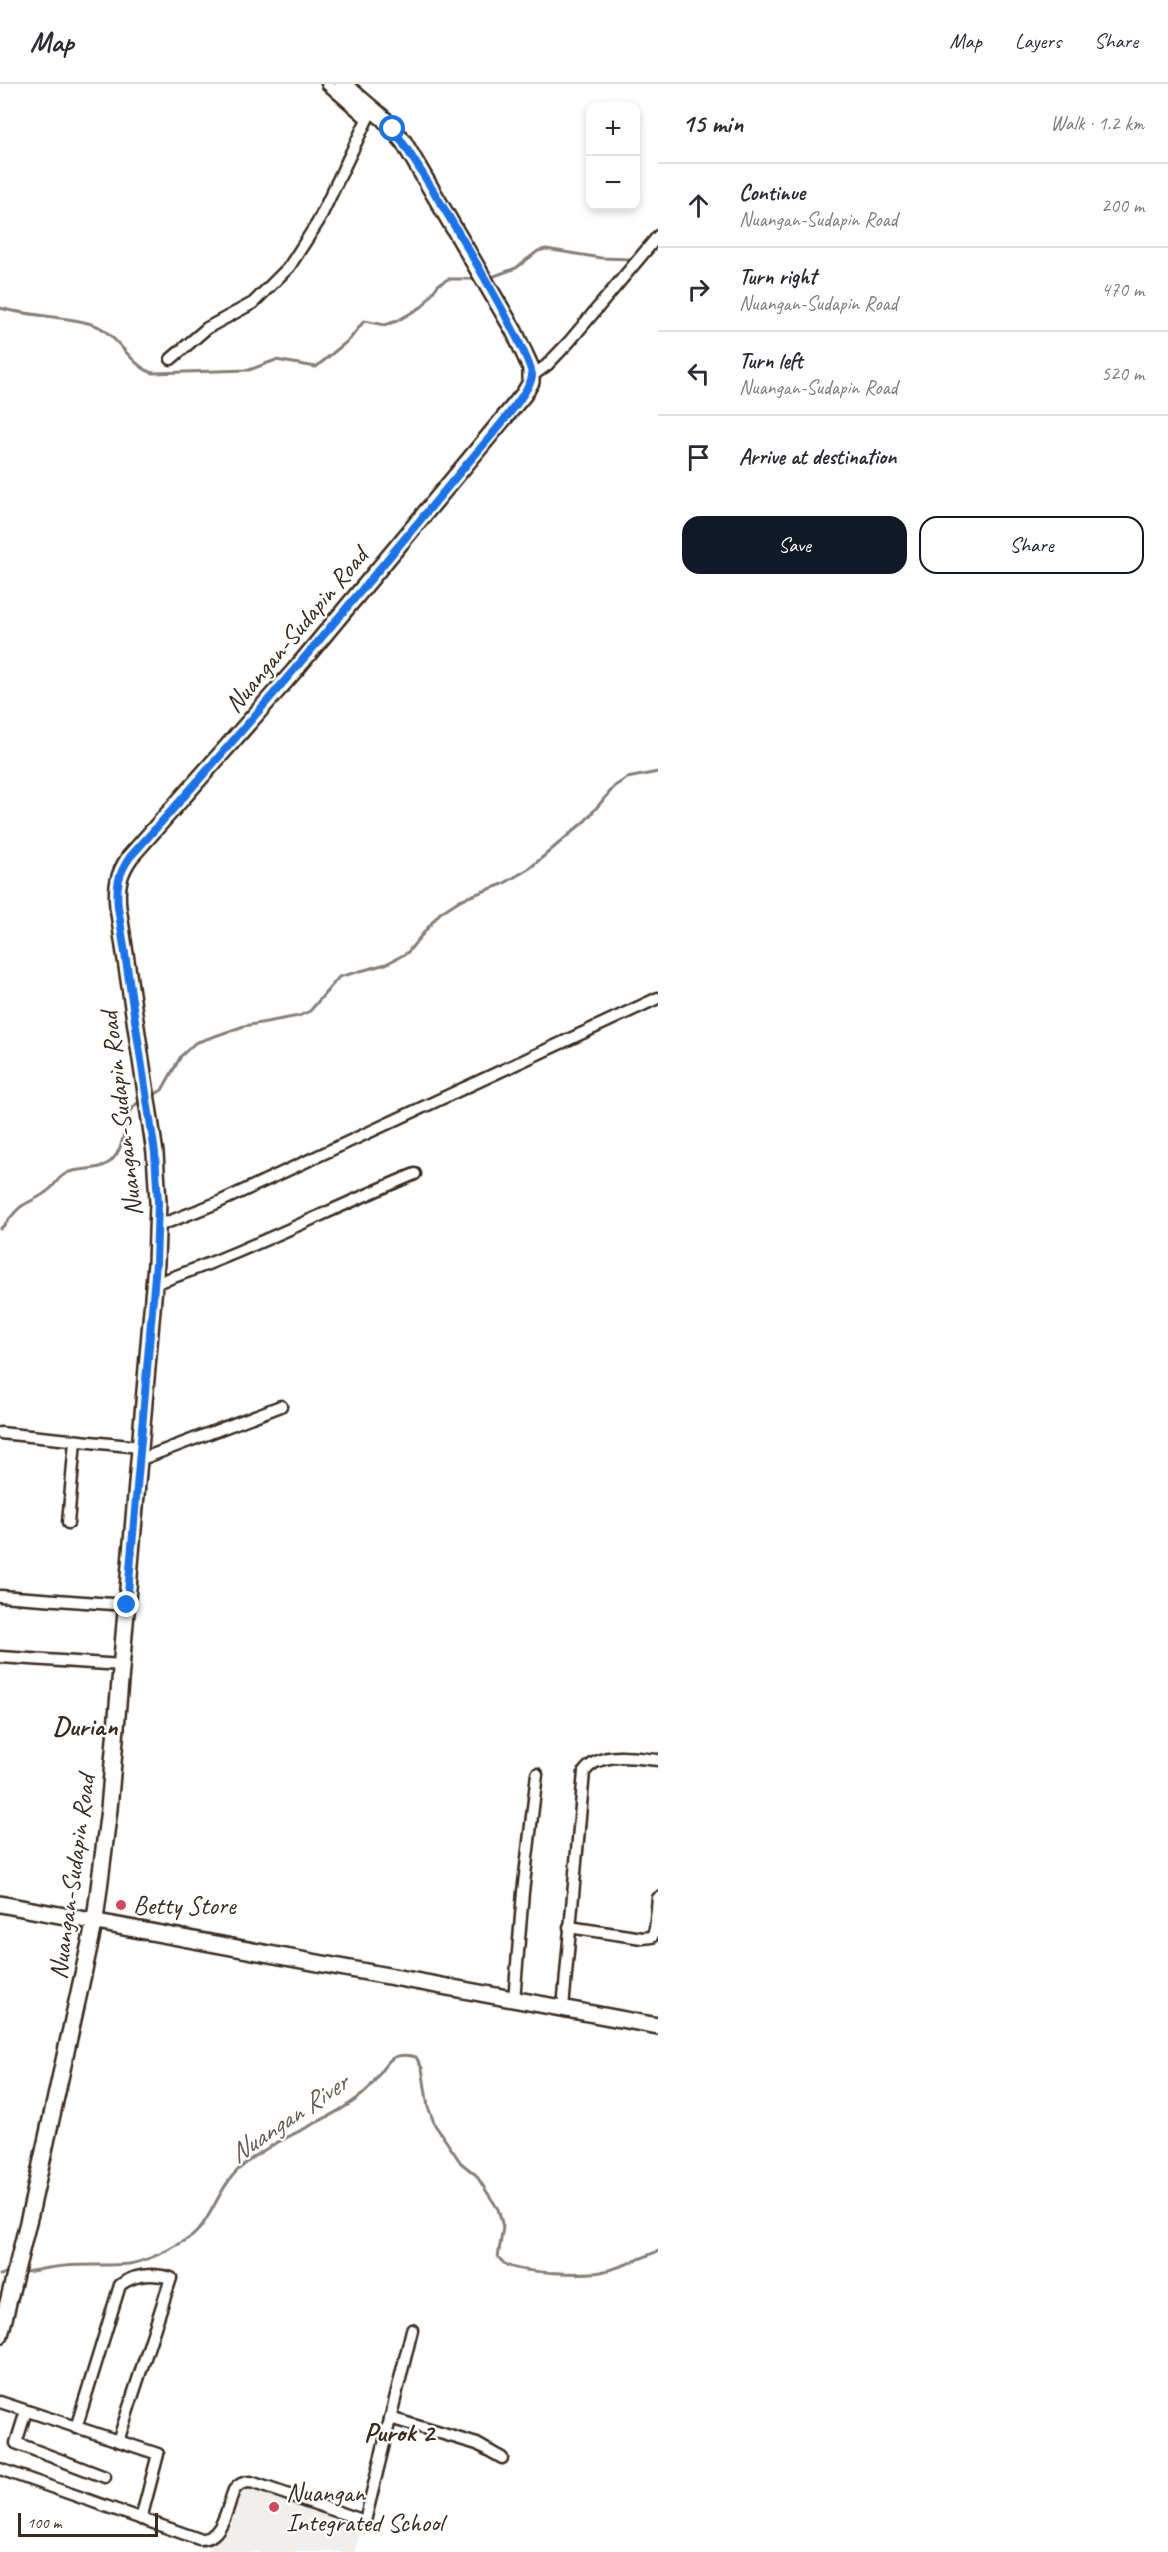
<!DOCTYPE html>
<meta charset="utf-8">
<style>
body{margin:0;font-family:Caveat,sans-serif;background:#f2f2f3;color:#2b2b33}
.controls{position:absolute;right:18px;top:18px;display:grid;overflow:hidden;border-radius:12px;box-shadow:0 3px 9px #0003}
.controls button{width:54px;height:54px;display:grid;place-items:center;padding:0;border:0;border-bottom:2px solid #e1e1e2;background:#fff;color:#2b2b33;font:30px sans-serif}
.scale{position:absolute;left:18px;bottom:15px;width:140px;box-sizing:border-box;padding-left:6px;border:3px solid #3b2a1e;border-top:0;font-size:16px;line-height:21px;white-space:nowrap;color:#3b2a1e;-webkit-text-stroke:4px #fff;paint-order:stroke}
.stop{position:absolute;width:18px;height:18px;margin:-14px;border:4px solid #1a73e8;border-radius:50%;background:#fff}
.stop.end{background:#1a73e8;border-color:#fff;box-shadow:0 2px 6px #0008}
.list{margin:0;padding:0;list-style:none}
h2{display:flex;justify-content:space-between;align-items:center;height:78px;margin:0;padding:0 24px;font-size:26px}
h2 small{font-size:20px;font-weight:400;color:#7c7c81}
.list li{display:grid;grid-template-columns:39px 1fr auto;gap:18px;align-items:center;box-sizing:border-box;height:84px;padding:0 24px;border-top:2px solid #e1e1e2}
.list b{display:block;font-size:22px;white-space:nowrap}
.list p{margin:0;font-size:20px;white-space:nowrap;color:#7c7c81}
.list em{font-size:20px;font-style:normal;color:#7c7c81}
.actions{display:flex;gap:12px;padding:18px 24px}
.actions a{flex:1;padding:14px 0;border:2px solid #111827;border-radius:18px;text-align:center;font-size:21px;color:#111827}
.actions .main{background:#111827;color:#fff}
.icon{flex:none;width:33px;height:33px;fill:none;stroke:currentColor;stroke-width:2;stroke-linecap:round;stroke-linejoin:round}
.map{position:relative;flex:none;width:658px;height:2468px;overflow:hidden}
header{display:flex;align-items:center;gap:36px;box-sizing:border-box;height:84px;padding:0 30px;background:#fff;border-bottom:2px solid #e1e1e2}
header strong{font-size:28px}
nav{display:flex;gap:33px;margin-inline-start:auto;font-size:21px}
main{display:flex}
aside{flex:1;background:#fff}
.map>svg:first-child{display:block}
.built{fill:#f1efee}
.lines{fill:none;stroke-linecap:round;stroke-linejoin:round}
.stream{stroke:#887e77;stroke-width:3}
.street-casing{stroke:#3b2a1e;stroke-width:15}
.secondary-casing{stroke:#3b2a1e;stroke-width:20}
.street{stroke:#fff;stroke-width:10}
.secondary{stroke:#fff;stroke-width:15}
.route{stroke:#1a73e8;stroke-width:8}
.poi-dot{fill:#d1495b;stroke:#fff;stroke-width:2}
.labels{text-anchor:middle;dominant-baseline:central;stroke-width:4.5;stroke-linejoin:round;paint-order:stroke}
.street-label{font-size:26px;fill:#3b2a1e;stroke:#fff}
.poi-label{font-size:26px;fill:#3b2a1e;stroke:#fff;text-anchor:start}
.neighbourhood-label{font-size:27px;font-weight:bold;fill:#3b2a1e;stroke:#fff}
.water-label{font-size:27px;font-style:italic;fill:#685b52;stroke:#fff}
</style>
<header>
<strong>Map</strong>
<nav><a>Map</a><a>Layers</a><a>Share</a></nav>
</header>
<main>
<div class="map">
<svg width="658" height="2468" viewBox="0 0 658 2468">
<rect width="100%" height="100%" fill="#fff"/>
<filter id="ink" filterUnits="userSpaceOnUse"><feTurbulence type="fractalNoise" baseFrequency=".0167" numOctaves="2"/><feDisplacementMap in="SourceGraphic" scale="12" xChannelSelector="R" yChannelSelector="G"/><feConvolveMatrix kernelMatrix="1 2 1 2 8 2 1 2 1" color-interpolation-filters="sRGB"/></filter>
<g filter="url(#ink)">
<path class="built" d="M 251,2400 L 362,2439 L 355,2468 L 209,2468 L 210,2461 L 217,2456 L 237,2407 Z"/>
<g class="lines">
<g class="stream">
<path d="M 489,194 L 516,184 L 538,167 L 546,165 L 601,174 L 631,175"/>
<path d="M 0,224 C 26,232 82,233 101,244 C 120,256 133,283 153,289 L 249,286 L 276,276 L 316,283 L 350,255 L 364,237 L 385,241 L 397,237 L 423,222 L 438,201 L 448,195 L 477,195"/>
<path d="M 152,1012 L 162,1006 L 181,972 L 195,959 L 244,942 L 299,932 L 310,927 L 339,893 L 386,880 L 407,869 L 440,829 L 460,816 L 503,800 L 530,784 L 586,736 L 615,702 L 627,694 L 658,688"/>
<path d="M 0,1145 C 9,1138 13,1128 22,1122 C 31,1116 42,1113 50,1105 C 56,1100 58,1093 67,1089 C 81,1083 99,1088 111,1077 C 130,1059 119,1032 140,1017"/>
<path d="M 24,2188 C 38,2186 51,2183 65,2182 C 86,2180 108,2182 129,2180 C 148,2177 171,2165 188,2155 C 209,2143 218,2104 238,2086 C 274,2052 325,2041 363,2010 C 384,1993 382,1964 416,1973 L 422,1984 L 428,2023 L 435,2041 L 461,2079 L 476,2091 L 498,2125 L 503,2143 L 498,2173 C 502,2177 504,2181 509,2182 C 525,2189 583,2191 601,2188 C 621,2184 640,2175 658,2167"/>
<path d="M 0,2191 L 9,2189"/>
</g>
<defs>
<g id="street">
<path d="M 327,0 L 367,35"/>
<path d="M 171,275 L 207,244 L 253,219 L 289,183 L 318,138 L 372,25"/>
<path d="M 532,292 L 547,281 L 569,258 L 658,152"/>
<path d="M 158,1142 L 217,1119 L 658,914"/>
<path d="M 154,1200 C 244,1169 328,1126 415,1090"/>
<path d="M 0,1349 L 140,1363"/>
<path d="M 139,1376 L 281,1322"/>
<path d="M 68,1439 L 75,1357"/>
<path d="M 0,1512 L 127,1521"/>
<path d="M 0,1573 L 122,1581"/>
<path d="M 569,1843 L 642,1854 L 652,1853 L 655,1845 L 658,1814"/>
<path d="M 514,1916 L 523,1808 L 537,1690"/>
<path d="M 563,1924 L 584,1688 C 600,1666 634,1674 658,1676"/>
<path d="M 0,2318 L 158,2370 L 141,2435"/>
<path d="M 26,2327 L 16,2359 L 105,2393"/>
<path d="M 390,2334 L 477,2360 L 502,2374"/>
<path d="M 76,2344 L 120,2201 C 135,2190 153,2189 171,2194 L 118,2357"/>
<path d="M 0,2385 L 199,2455 C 222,2457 227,2424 234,2406 C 239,2400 243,2398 251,2398 L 365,2437 L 412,2246"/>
</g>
<g id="secondary">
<path d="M 0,1820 L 658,1942"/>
<path d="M 0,2251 L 31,2126 L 95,1836 L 109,1725 L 156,1179 L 158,1118 L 155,1069 L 118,823 C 116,803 118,790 130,773 L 295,586 L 524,310 L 531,298 L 531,284 L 514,247 L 403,57 L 384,35 L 343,0"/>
</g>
</defs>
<use href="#street" class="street-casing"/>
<use href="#secondary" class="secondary-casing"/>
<use href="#street" class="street"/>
<use href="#secondary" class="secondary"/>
</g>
</g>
<g class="lines" filter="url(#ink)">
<path class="route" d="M 127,1521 L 156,1179 L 158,1118 L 155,1069 L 118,823 C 116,803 118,790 130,773 C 244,647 353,517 461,387 C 475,370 531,309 532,292 C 533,269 415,73 393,45"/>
</g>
<g class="poi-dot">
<circle cx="121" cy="1821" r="6"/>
<circle cx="274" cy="2423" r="6"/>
</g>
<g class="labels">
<g class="street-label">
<text transform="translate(296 546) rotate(-50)">Nuangan-Sudapin Road</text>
<text transform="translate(121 1030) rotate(-97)">Nuangan-Sudapin Road</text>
<text transform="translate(72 1793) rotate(-82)">Nuangan-Sudapin Road</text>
</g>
<g class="poi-label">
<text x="133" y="1821">Betty Store</text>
<text x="286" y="2408">Nuangan<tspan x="286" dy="30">Integrated School</tspan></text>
</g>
<g class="neighbourhood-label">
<text x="85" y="1642">Durian</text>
<text x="399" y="2348">Purok 2</text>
</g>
<g class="water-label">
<text transform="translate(288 2034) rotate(-34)">Nuangan River</text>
</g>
</g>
</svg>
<div class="controls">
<button>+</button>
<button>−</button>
</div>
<div class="scale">100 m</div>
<div class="stop" style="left:393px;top:45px"></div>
<div class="stop end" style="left:127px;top:1521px"></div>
</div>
<aside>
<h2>15 min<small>Walk · 1.2 km</small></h2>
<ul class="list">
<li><svg class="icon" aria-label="ahead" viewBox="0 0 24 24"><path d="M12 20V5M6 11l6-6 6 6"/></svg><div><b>Continue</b><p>Nuangan-Sudapin Road</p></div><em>200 m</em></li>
<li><svg class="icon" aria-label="right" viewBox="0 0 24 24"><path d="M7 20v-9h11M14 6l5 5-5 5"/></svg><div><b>Turn right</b><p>Nuangan-Sudapin Road</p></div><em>470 m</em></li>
<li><svg class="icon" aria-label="left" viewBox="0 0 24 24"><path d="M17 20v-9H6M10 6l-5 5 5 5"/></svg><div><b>Turn left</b><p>Nuangan-Sudapin Road</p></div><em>520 m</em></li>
<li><svg class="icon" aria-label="arrive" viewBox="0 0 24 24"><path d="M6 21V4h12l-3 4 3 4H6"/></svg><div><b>Arrive at destination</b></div></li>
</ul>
<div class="actions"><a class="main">Save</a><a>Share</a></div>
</aside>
</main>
